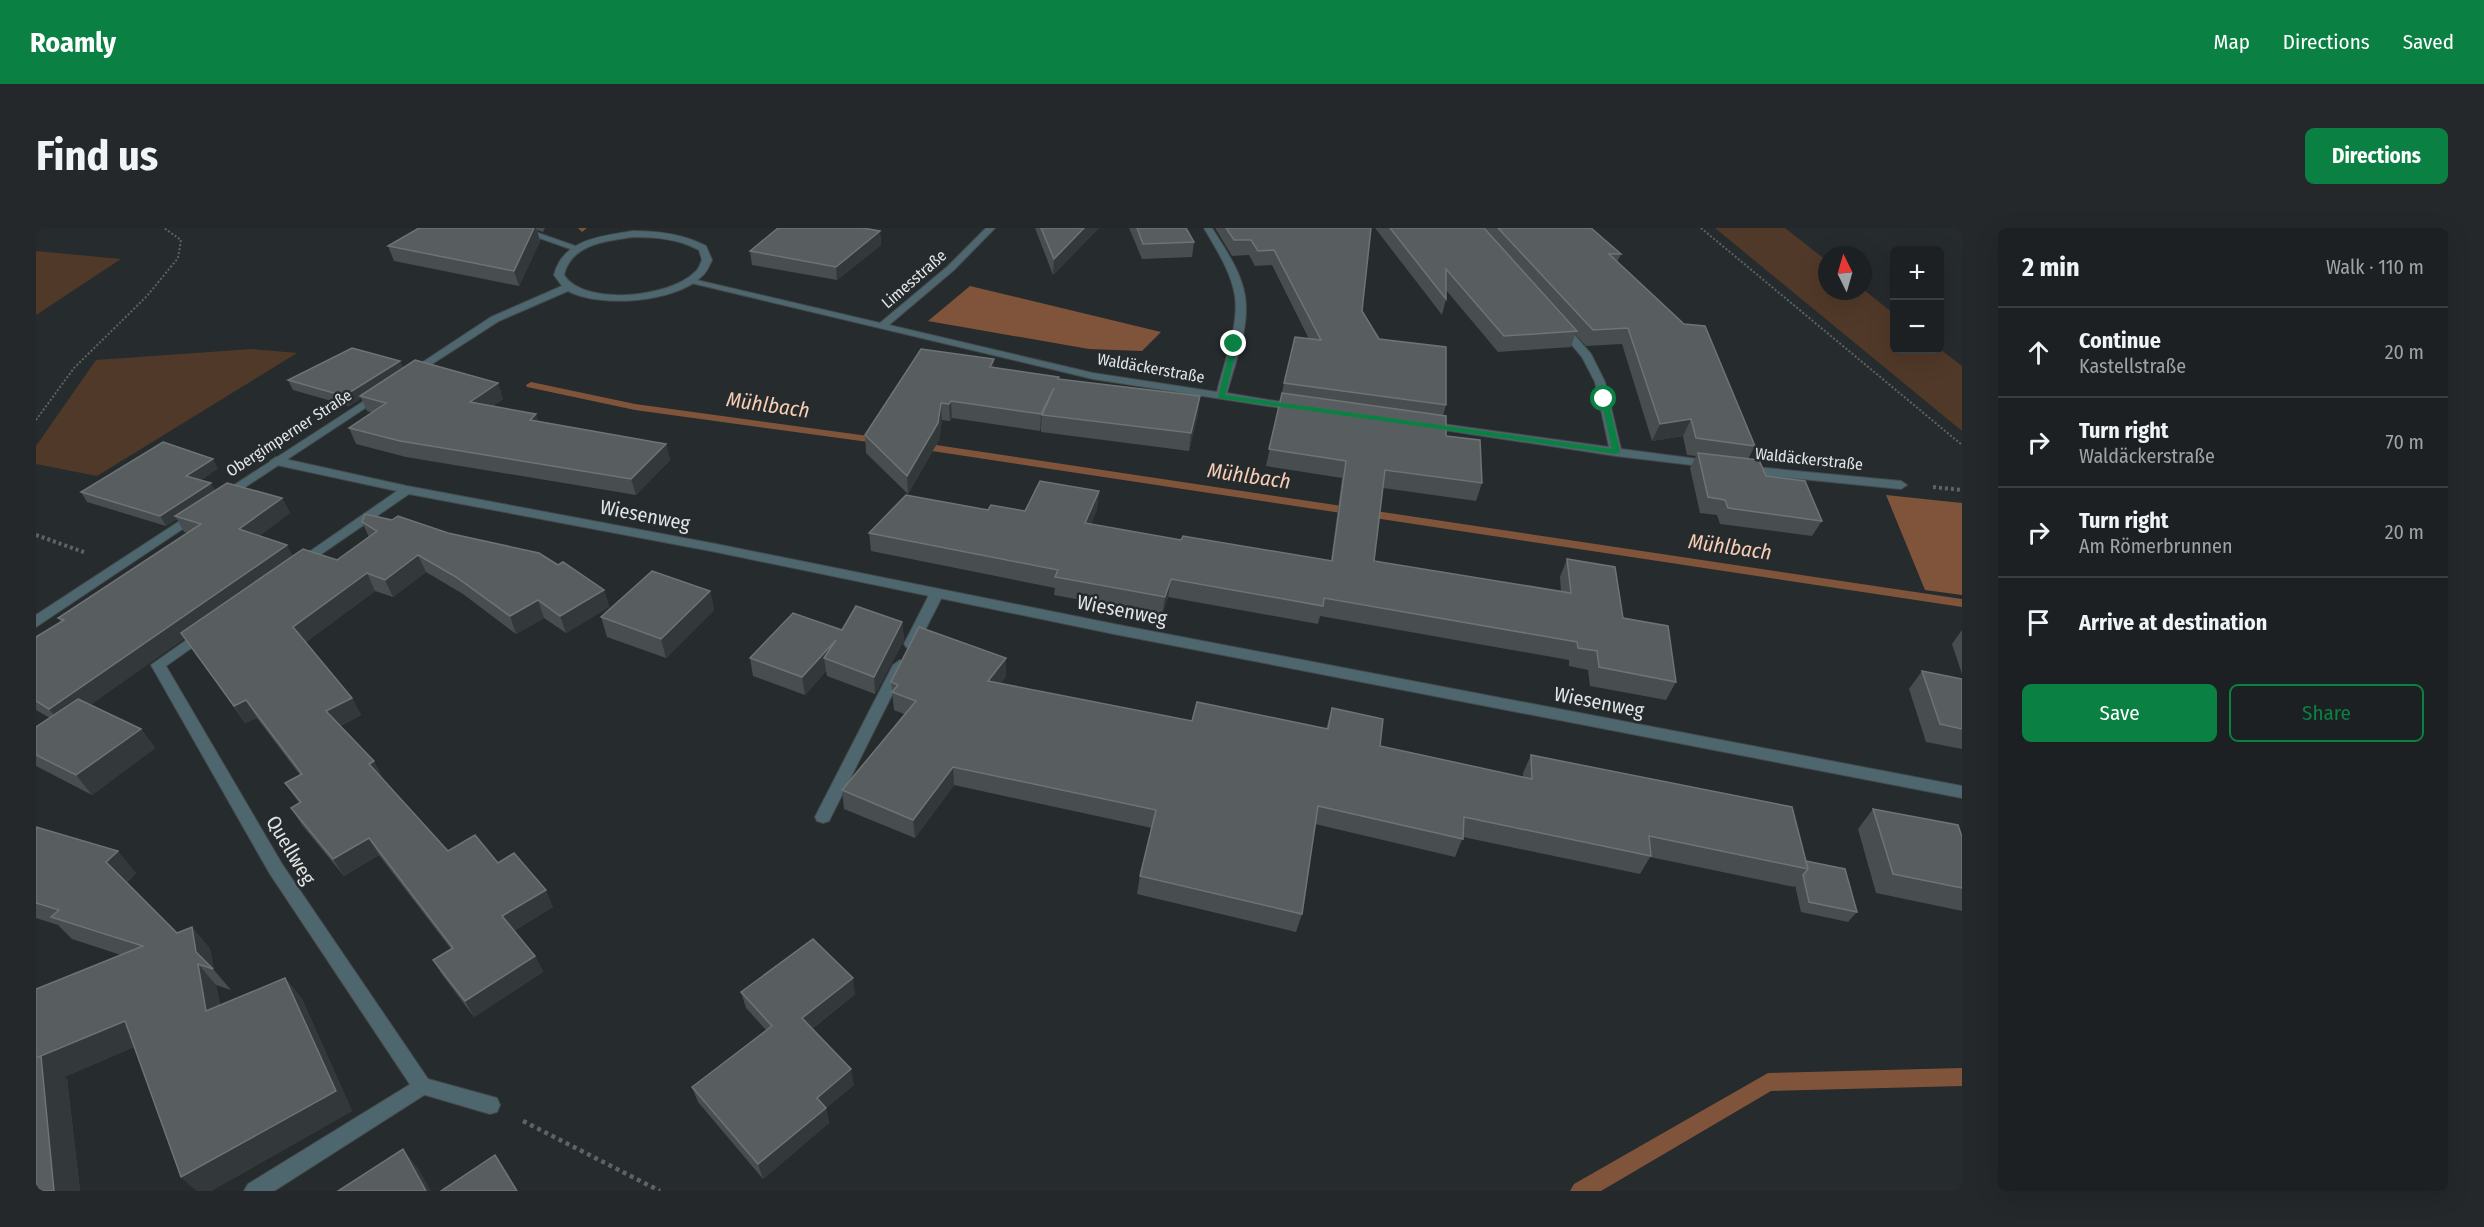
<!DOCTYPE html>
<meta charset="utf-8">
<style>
body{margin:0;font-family:"Fira Sans Condensed",sans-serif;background:#25282a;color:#f1f3f6}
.controls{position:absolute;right:18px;top:18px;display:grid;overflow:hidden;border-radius:9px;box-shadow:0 6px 24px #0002}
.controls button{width:54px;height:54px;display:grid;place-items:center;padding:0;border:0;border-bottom:2px solid #3a3e40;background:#1c2022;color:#f1f3f6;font:30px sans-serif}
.compass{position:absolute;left:1782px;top:18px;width:54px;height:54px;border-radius:50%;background:#1c2022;box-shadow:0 6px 24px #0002;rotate:355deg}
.stop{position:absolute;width:18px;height:18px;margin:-14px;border:4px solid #0b8043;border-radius:50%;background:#fff}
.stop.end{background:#0b8043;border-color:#fff;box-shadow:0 2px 6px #0008}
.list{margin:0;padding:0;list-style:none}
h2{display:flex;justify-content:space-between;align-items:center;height:78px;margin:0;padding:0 24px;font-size:26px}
h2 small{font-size:20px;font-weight:400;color:#a0a3a5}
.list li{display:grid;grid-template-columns:39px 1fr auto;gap:18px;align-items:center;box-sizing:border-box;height:90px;padding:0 24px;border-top:2px solid #3a3e40}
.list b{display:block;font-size:22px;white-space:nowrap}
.list p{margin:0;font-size:20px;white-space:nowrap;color:#a0a3a5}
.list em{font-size:20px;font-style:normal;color:#a0a3a5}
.actions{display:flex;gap:12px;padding:18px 24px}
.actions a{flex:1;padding:14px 0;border:2px solid #0b8043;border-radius:9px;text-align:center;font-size:21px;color:#0b8043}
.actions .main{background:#0b8043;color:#fff}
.icon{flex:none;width:33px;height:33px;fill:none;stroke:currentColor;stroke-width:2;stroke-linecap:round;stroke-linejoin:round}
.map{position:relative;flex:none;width:1926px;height:963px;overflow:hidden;border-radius:9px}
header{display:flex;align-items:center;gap:36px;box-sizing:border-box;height:84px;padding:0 30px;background:#0b8043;color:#fff}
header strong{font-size:28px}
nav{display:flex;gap:33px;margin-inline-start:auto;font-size:21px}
.intro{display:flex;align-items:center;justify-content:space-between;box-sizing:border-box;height:144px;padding:0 36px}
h1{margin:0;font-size:42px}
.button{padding:15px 27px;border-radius:9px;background:#0b8043;color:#fff;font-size:21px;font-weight:700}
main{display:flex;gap:36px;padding:0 36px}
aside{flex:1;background:#1c2022;border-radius:9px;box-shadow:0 6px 24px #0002}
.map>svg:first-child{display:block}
.green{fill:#513929}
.water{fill:#80543a}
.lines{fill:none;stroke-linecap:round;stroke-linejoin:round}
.stream{fill:#80543a;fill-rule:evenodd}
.service-casing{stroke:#44494b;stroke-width:2}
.minor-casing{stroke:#44494b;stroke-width:2}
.tertiary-casing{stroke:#44494b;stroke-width:2}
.path-far2{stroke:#5f6365;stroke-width:2;stroke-dasharray:2 2;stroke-linecap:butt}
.path-far1{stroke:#5f6365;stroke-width:4;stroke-dasharray:3 3;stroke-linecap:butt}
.path{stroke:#5f6365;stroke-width:4.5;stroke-dasharray:4 4;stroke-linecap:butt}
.service{fill:#4e666e;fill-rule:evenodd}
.minor{fill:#4e666e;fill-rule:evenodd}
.tertiary{fill:#4e666e;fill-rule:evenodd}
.wall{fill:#484d4f}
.shaded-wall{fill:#33393b}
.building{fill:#585e60;stroke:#6e7375;stroke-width:1.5}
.route{fill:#0b8043}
.labels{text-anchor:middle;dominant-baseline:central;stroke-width:5;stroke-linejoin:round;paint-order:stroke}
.far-street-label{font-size:16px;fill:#e2e5e6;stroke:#262b2d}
.street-label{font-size:20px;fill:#e2e5e6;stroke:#262b2d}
.water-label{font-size:21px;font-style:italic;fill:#f8cdb4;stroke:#262b2d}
</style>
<header>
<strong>Roamly</strong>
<nav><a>Map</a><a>Directions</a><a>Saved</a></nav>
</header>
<div class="intro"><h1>Find us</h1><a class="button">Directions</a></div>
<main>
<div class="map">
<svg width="1926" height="963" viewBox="0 0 1926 963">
<rect width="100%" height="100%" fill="#262b2d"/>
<g class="green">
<path d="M 1679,0 L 1749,0 L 1791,33 L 1791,63 L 1827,63 L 1827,61 L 1858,86 L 1858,122 L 1904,121 L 1926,138 L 1926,203 Z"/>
<path d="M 0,23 L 85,31 L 0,87 Z"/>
<path d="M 216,121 L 261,125 L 61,248 L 0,236 L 0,218 L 60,132 Z"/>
</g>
<g class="water">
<path d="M 934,58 L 1125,104 L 1106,123 L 1053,121 L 892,93 Z"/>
<path d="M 1850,267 L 1926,275 L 1926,367 L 1889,362 Z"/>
</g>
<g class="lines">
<g class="stream">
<path d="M 542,0 L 551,0 L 546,4 Z"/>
<path d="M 495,154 L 599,176 L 847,210 L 853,213 L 847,216 L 599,182 L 491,159 L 490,157 Z"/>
<path d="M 880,214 L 1926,371 L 1926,379 L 876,220 L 876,216 Z"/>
<path d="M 1926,840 L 1926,858 L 1735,863 L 1565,963 L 1534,963 L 1538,956 L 1732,845 Z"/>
</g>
<defs>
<g id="service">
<path d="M 901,361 L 908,365 L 882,416 L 875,421 L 870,419 L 868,416 L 894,365 Z"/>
<path d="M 864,432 L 871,437 L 793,593 L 787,595 L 781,593 L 779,589 L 857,437 Z"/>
<path d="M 386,849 L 393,852 L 396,858 L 393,864 L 238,963 L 208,963 L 212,956 Z"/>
</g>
<g id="minor">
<path d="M 475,0 L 488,0 L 548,21 L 540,23 Z"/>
<path d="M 950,0 L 959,0 L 918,42 L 853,97 L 1057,145 L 1181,164 C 1188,134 1203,98 1199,68 C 1195,43 1180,21 1168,0 L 1176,0 C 1189,21 1205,43 1209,68 C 1214,99 1199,135 1191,165 L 1264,177 L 1270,180 L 1264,183 L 1057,151 L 647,53 L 652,50 L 844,95 L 912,38 Z"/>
<path d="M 1525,95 L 1529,96 L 1555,126 L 1569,154 L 1585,221 L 1677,233 L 1683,237 L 1681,240 L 1580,228 L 1388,199 L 1388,195 L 1392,194 L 1573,219 L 1559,154 L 1546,129 L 1520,98 Z"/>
<path d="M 240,229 L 371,258 L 680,316 L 1083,397 L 1926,558 L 1926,570 L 1083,407 L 680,324 L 373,266 L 265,340 L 258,336 L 260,333 L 361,263 L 236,236 L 234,233 Z"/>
<path d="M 1709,238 L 1865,253 L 1871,257 L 1865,261 L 1705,245 L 1703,242 Z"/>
<path d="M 169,399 L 176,404 L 174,407 L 130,438 L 246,636 L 392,851 L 461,870 L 464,877 L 461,884 L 454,886 L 379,864 L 234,646 L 115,437 Z"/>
</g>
<g id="tertiary">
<path d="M 597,3 C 623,3 647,6 670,18 L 676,32 C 673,38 671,44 666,48 C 640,75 563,80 532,63 L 463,93 L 379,147 L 371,147 L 370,145 L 455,89 L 526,58 L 518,47 C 527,11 566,8 597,3 ZM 597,9 C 621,9 642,11 663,22 L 666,32 C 664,36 663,41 659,44 C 635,69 549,79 528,47 C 535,16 570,13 597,9 Z"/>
<path d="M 345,162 L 351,165 L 349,167 L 191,271 L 183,271 L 181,268 Z"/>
<path d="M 159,283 L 163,284 L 165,287 L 163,290 L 0,399 L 0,387 Z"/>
</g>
</defs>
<use href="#service" class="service-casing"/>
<use href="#minor" class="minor-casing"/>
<use href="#tertiary" class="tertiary-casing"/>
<g class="path-far2">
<path d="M 1665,0 L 1926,217"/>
<path d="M 0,192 L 38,140 L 111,68 L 142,30 L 145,12 L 128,0"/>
</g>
<g class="path-far1">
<path d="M 1897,259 L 1926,262"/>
<path d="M 0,307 L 48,324"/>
</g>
<path class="path" d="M 487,893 L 624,963"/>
<use href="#service" class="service"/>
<use href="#minor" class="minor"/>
<use href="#tertiary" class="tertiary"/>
</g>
<g class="wall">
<path d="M 383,0 L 509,0 L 507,4 L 501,2 L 504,13 L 483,58 L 358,33 L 352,18 Z"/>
<path d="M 999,0 L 1063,0 L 1017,47 Z"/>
<path d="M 1093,0 L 1150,0 L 1158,14 L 1156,29 L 1106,31 Z"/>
<path d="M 1179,0 L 1335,0 L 1326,83 L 1343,111 L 1410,177 L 1407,188 L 1410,208 L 1446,255 L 1440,273 L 1347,260 L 1338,333 L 1525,364 L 1524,349 L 1531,331 L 1587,390 L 1640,454 L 1630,472 L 1554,458 L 1552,442 L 1533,438 L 1533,432 L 1284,388 L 1282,396 L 1132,369 L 1126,387 L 1018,367 L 1019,360 L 835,323 L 833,305 L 952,282 L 989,283 L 1063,263 L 1061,281 L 1055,296 L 1145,312 L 1295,332 L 1306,250 L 1230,238 L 1248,155 L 1273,111 L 1236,37 L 1219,38 L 1213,27 L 1196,28 Z"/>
<path d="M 1339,0 L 1555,0 L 1585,26 L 1581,34 L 1719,218 L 1712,231 L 1730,248 L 1786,293 L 1776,308 L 1684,296 L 1681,287 L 1664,285 L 1654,240 L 1660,228 L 1651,227 L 1647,208 L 1616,213 L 1586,116 L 1550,118 L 1539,106 L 1535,119 L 1462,124 L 1410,62 L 1410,71 L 1406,87 Z"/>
<path d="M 844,3 L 845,17 L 801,52 L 716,37 L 714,23 Z"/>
<path d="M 958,131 L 958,140 L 1023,149 L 1023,151 L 1162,186 L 1153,223 L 1005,204 L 1005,200 L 1004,203 L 916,190 L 914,193 L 906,192 L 903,212 L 872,266 L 830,225 L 829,207 Z"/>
<path d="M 364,133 L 367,140 L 462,155 L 467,171 L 457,178 L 503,193 L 630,216 L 634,232 L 600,267 L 370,229 L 320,216 L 313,200 L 336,185 L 331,183 L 325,170 L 313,178 L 257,162 L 252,152 Z"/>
<path d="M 182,240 L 165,252 L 179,262 L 246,270 L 254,285 L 223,308 L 257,328 L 301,332 L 333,309 L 326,294 L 412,305 L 522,337 L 568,362 L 573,379 L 530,405 L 508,390 L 480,406 L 427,366 L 390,344 L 357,369 L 339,363 L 270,414 L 316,470 L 325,487 L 304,498 L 347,550 L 346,551 L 412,623 L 462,635 L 517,679 L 478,703 L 499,728 L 507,744 L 438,789 L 407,748 L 397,732 L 415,721 L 343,627 L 308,648 L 266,597 L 255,580 L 263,575 L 249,555 L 264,547 L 221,490 L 209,495 L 149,410 L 54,477 L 105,501 L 119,520 L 56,567 L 0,538 L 0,499 L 14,490 L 0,482 L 0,409 L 25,394 L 22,390 L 152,305 L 148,304 L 141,291 L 130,298 L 51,274 L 45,264 Z"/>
<path d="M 674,363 L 678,382 L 630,430 L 571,409 L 565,389 Z"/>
<path d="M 866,394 L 868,412 L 839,466 L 791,448 L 790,443 L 769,467 L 717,448 L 714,430 L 806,402 Z"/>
<path d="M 1926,402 L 1926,446 L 1916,416 Z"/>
<path d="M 970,430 L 970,448 L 964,456 L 1156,493 L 1290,501 L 1296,480 L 1344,518 L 1487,549 L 1487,545 L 1495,527 L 1770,633 L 1821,684 L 1812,694 L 1765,684 L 1759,657 L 1758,659 L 1614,629 L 1604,646 L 1427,609 L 1419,629 L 1279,596 L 1266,686 L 1260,704 L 1101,666 L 1104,648 L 1116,600 L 918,557 L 879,610 L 808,581 L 806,562 L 868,486 L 858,482 L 855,454 Z"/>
<path d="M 1886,443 L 1926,451 L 1926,521 L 1890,514 L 1873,461 Z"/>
<path d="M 1837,581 L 1926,609 L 1926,683 L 1840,665 L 1822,601 Z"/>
<path d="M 0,599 L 100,645 L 91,654 L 141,705 L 156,699 L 174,721 L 178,742 L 195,762 L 180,757 L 184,777 L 249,750 L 266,771 L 316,883 L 175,963 L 161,963 L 145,949 L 98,819 L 28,849 L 31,851 L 44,963 L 0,963 L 0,761 L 85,727 L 36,711 L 22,697 L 0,690 Z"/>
<path d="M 705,764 L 819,766 L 776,801 L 818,857 L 790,880 L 793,895 L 727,951 L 662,874 L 656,859 L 730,802 L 710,780 Z"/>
</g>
<g class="shaded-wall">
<path d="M 498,0 L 500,0 L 504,13 L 483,58 L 478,43 Z"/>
<path d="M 1048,0 L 1063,0 L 1017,47 L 1018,31 Z"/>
<path d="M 844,3 L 845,17 L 801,52 L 800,39 Z"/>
<path d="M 958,131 L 958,148 L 954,139 Z"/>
<path d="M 364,133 L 368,143 L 324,168 L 325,170 L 313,178 L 308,168 Z"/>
<path d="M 462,155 L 467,171 L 440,190 L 434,174 Z"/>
<path d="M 1018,160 L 1006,187 L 1005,200 L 1004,203 L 1005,186 Z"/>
<path d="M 1164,168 L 1162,186 L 1153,223 L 1155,205 Z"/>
<path d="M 915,173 L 916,190 L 914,193 L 913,176 Z"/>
<path d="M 905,175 L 906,192 L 903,212 L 872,266 L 871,248 Z"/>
<path d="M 500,186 L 505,201 L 494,192 Z"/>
<path d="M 1655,191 L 1647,208 L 1616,213 L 1624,196 Z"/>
<path d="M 630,216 L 634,232 L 600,267 L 595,251 Z"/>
<path d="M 177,231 L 182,240 L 156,258 L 150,248 Z"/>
<path d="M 175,255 L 180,264 L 139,288 L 141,291 L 130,298 L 124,288 Z"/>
<path d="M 1063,263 L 1061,281 L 1048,313 L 1049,295 Z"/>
<path d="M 246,270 L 254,285 L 211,317 L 203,301 Z"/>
<path d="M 251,317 L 259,332 L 26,497 L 13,481 Z"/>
<path d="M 382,327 L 390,344 L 357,369 L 349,352 Z"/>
<path d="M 331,345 L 339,363 L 267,416 L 257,399 Z"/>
<path d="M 1135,351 L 1132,369 L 1126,387 L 1129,369 Z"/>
<path d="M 568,362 L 573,379 L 530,405 L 524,388 Z"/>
<path d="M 674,363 L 678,382 L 630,430 L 625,411 Z"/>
<path d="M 502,372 L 508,390 L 480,406 L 474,388 Z"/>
<path d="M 866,394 L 868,412 L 839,466 L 838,449 Z"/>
<path d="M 800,412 L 788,430 L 790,443 L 769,467 L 766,449 Z"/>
<path d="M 970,430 L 970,448 L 952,472 L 952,453 Z"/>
<path d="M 316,470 L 325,487 L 299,500 L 290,483 Z"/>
<path d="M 210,472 L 221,490 L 209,495 L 198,478 Z"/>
<path d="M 105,501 L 119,520 L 56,567 L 40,547 Z"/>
<path d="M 338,533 L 347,550 L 342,553 L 333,536 Z"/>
<path d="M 917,539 L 918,557 L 879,610 L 877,592 Z"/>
<path d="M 333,610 L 343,627 L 308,648 L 297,631 Z"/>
<path d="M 82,623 L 100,645 L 89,656 L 70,634 Z"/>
<path d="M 510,662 L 517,679 L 475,705 L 466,688 Z"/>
<path d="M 156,699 L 174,721 L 178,742 L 160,724 Z"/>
<path d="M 499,728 L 507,744 L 438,789 L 429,773 Z"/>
<path d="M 162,736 L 180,757 L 189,804 L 170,783 Z"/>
<path d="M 249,750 L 266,771 L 316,883 L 175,963 L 161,963 L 145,949 Z"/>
<path d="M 817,750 L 819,766 L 769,806 L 766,790 Z"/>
<path d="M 89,793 L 110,814 L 28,849 L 31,851 L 44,963 L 18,963 L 0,830 Z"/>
<path d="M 815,841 L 818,857 L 790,880 L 793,895 L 727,951 L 722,936 L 781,870 Z"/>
<path d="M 367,921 L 383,942 L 395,963 L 390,963 Z"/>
<path d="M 459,927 L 473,948 L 482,963 L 481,963 Z"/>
</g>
<g class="building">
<path d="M 383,0 L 498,0 L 478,43 L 352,18 Z"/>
<path d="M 742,0 L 827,0 L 844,3 L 800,39 L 714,23 Z"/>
<path d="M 1005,0 L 1048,0 L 1018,31 Z"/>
<path d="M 1101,0 L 1150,0 L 1158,14 L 1107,16 Z"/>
<path d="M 1190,0 L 1335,0 L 1326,83 L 1343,111 L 1410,119 L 1410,177 L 1248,155 L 1259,109 L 1285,112 L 1238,22 L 1222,23 L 1215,12 L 1198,12 Z"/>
<path d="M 1354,0 L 1448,0 L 1541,103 L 1468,108 L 1410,41 L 1410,71 Z"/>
<path d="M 1462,0 L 1555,0 L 1585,26 L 1573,26 L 1648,96 L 1669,98 L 1719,218 L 1660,210 L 1655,191 L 1624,196 L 1592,100 L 1557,102 Z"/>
<path d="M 316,120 L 364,133 L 308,168 L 252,152 Z"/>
<path d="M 885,121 L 958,131 L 954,139 L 1023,149 L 1022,151 L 1164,168 L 1155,205 L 1006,187 L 1018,160 L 1005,186 L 915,173 L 913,176 L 905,175 L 902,195 L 871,248 L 829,207 Z"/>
<path d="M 379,132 L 462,155 L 434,174 L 500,186 L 494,192 L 630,216 L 595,251 L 364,213 L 313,200 L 350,175 L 324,168 Z"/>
<path d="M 1246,165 L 1410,188 L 1410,208 L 1444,212 L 1446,255 L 1349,242 L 1338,333 L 1535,365 L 1531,331 L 1579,339 L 1587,390 L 1632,398 L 1640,454 L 1563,439 L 1561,423 L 1542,420 L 1541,414 L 1288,370 L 1287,378 L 1135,351 L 1129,369 L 1019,349 L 1022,342 L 833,305 L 870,267 L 952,282 L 955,277 L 989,283 L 1004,253 L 1063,263 L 1049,295 L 1145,312 L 1147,308 L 1296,333 L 1310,233 L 1233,221 Z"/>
<path d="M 127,214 L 177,231 L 150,248 L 175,255 L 124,288 L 45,264 Z"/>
<path d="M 1662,225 L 1723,232 L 1730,248 L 1769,253 L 1786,293 L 1692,280 L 1689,272 L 1672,269 Z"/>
<path d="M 191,255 L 246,270 L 203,301 L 251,317 L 13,481 L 0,473 L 0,409 L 28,392 L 22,390 L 165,296 L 139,288 Z"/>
<path d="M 329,286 L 356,292 L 362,288 L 412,305 L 503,325 L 522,337 L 527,334 L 568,362 L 524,388 L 502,372 L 474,388 L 420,349 L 382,327 L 349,352 L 331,345 L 257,399 L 316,470 L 290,483 L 338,533 L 333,536 L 412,623 L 439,607 L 462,635 L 478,625 L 510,662 L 466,688 L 499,728 L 429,773 L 397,732 L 417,720 L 333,610 L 297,631 L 255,580 L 265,574 L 249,555 L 266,546 L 210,472 L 198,478 L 145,405 L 267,321 L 301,332 L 341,303 L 326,294 Z"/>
<path d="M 616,343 L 674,363 L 625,411 L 565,389 Z"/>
<path d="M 820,378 L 866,394 L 838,449 L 788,430 L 800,412 L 766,449 L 714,430 L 757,385 L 806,402 Z"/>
<path d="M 883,399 L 970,430 L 952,453 L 1156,493 L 1161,474 L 1292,501 L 1296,480 L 1347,491 L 1344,518 L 1496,551 L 1495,527 L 1756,579 L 1772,641 L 1613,608 L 1615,628 L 1428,589 L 1427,611 L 1282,578 L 1266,686 L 1104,648 L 1120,582 L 917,539 L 877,592 L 806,562 L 880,473 L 856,464 L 862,457 L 855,454 Z"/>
<path d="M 1886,443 L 1926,451 L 1926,501 L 1904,496 Z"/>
<path d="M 42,471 L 105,501 L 40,547 L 0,527 L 0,499 Z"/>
<path d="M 1837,581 L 1922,597 L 1926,609 L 1926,660 L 1857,646 Z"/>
<path d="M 0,599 L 82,623 L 70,634 L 141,705 L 156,699 L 160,724 L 177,741 L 162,736 L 170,783 L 249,750 L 300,863 L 145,949 L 89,793 L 0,830 L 0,761 L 107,718 L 15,689 L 23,682 L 0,675 Z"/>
<path d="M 1770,633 L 1809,641 L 1821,684 L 1773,674 L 1767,647 L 1772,641 Z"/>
<path d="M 777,711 L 817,750 L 766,790 L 815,841 L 781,870 L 790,880 L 722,936 L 656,859 L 736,798 L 705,764 Z"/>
<path d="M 5,828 L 18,963 L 0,963 L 0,830 Z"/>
<path d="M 367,921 L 390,963 L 302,963 Z"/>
<path d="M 459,927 L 481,963 L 405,963 Z"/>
</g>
<path class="route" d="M 1198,113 L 1202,116 L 1189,167 L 1576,221 L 1565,171 L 1568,169 L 1572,171 L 1584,224 L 1580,226 L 1182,170 L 1195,116 Z"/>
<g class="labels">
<g class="far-street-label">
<text transform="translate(878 51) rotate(-41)">Limesstraße</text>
<text transform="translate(1115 140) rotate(10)">Waldäckerstraße</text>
<text transform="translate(253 205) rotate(-33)">Obergimperner Straße</text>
<text transform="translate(1773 231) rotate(6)">Waldäckerstraße</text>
</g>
<g class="street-label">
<text transform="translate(609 287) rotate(11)">Wiesenweg</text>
<text transform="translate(1086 382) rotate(11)">Wiesenweg</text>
<text transform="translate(1563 474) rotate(11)">Wiesenweg</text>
<text transform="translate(255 622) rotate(59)">Quellweg</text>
</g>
<g class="water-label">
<text transform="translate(732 177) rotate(8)">Mühlbach</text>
<text transform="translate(1213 248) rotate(8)">Mühlbach</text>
<text transform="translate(1694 319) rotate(8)">Mühlbach</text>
</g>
</g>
</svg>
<div class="controls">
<button>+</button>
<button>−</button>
</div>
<svg class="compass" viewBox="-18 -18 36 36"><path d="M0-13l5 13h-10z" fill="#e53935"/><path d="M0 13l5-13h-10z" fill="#a0a3a5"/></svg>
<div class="stop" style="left:1568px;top:171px"></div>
<div class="stop end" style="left:1198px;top:116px"></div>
</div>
<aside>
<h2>2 min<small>Walk · 110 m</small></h2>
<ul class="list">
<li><svg class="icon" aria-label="ahead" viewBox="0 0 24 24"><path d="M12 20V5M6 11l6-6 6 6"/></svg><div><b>Continue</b><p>Kastellstraße</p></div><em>20 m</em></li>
<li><svg class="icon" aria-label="right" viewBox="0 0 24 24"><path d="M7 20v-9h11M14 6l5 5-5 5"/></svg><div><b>Turn right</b><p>Waldäckerstraße</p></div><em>70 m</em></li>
<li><svg class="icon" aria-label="right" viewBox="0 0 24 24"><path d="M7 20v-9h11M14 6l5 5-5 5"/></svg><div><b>Turn right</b><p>Am Römerbrunnen</p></div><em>20 m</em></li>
<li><svg class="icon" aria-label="arrive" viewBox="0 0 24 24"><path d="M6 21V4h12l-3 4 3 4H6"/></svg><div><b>Arrive at destination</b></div></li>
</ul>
<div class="actions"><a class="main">Save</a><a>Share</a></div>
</aside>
</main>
